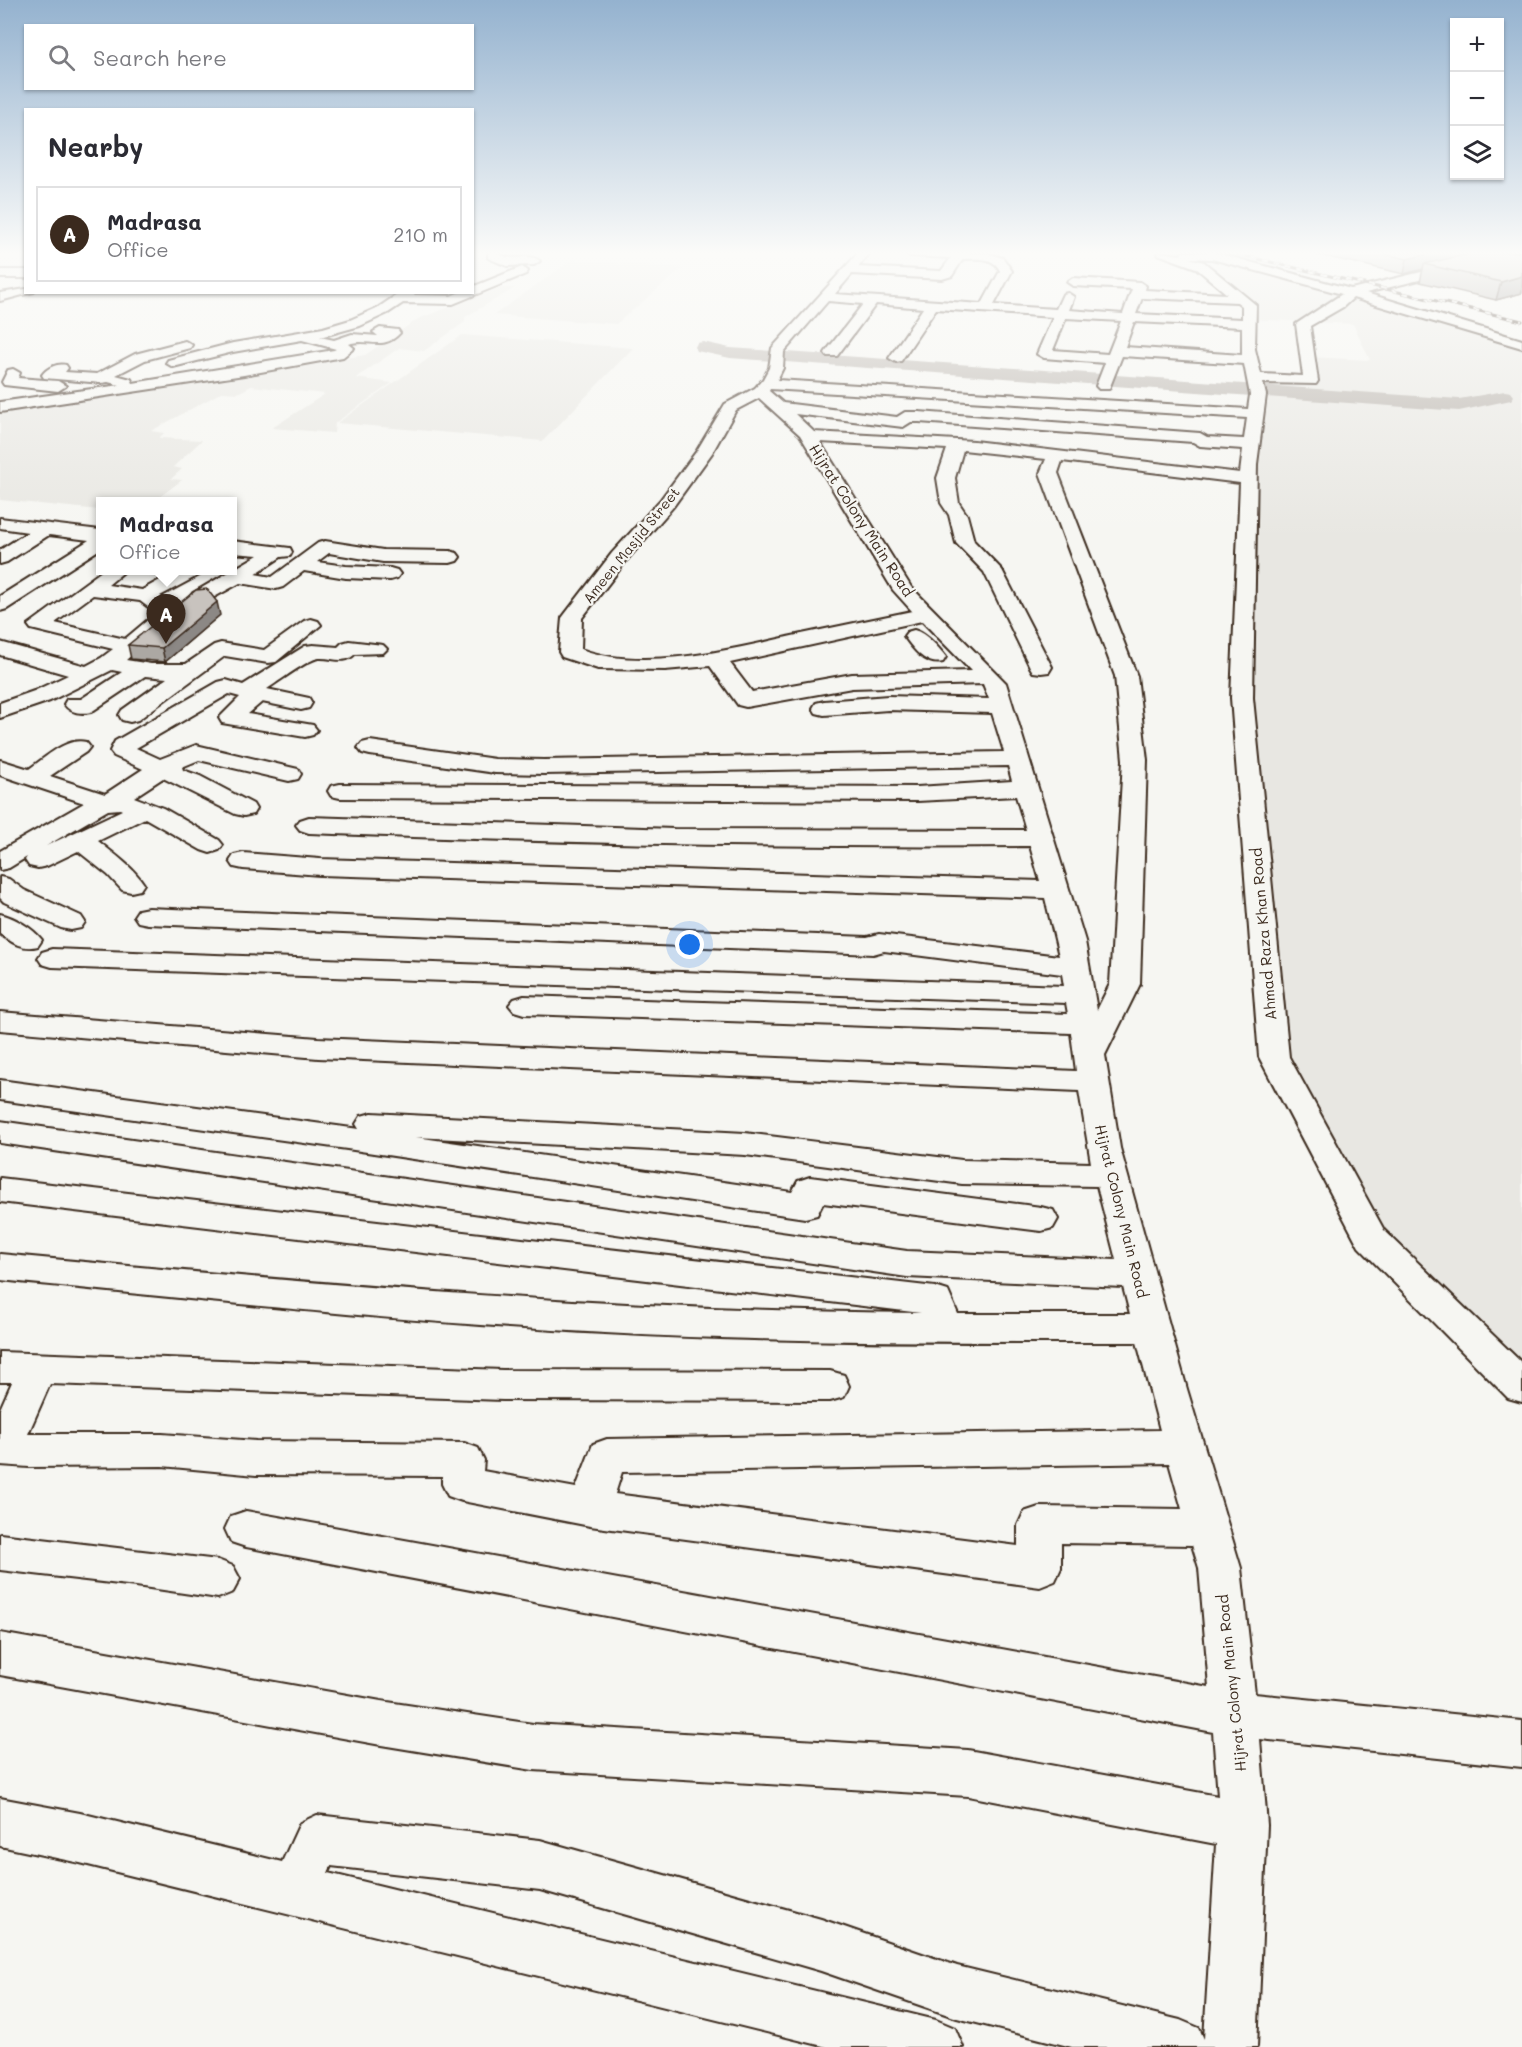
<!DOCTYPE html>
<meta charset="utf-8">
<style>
body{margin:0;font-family:Mali,sans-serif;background:#f7f7f7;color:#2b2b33}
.controls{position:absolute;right:18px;top:18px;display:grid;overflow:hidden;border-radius:0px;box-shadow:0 2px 4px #0004}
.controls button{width:54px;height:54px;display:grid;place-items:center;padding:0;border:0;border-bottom:2px solid #e1e1e2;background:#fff;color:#2b2b33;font:30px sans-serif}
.you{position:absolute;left:690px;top:945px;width:21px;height:21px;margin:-15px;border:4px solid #fff;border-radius:50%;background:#1a73e8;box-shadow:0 0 0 9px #1a73e833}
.badge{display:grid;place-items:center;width:39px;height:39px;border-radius:50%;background:#3b2a1e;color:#fff;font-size:20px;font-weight:700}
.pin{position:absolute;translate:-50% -50px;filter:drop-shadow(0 2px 3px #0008)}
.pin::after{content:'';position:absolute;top:32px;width:21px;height:18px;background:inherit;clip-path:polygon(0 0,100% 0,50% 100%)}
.popup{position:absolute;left:96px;top:497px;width:141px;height:78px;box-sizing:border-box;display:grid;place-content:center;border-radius:0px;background:#fff;filter:drop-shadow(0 2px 4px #0005);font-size:20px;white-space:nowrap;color:#7c7c81}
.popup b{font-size:22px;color:#2b2b33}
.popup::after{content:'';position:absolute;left:50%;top:100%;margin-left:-12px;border:12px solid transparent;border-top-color:#fff}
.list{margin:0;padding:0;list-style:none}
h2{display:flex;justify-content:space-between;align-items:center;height:78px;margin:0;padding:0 24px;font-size:26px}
h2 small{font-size:20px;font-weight:400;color:#7c7c81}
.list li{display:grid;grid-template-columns:39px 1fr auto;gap:18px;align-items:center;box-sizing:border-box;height:96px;margin:0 12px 12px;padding:0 12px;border:2px solid #e1e1e2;border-radius:0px}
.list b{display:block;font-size:22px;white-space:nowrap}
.list p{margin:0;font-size:20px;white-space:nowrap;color:#7c7c81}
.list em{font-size:20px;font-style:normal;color:#7c7c81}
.icon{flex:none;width:33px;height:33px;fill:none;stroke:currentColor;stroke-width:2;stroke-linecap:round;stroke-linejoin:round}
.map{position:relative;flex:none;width:1522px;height:2047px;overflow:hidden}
.search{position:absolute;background:#fff;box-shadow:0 2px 4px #0004;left:24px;top:24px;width:450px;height:66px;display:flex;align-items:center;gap:15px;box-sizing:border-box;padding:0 21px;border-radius:0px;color:#7c7c81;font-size:22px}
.panel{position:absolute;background:#fff;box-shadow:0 2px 4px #0004;left:24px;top:108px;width:450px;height:186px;border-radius:0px}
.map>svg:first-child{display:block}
.built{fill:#e8e7e2}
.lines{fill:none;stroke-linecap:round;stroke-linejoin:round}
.canal{fill:#b6b0a9;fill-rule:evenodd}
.minor-casing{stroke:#3b2a1e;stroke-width:4}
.minor{fill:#f6f6f2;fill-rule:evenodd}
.rail-casing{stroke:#3b2a1e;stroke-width:3}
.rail{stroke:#f6f6f2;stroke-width:2;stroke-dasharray:6;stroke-linecap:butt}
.wall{fill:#aca8a3;stroke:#3b2a1e;stroke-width:1.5}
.shaded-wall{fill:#8c8885;stroke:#3b2a1e;stroke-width:1.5}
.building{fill:#c8c3be;stroke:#3b2a1e;stroke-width:1.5}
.labels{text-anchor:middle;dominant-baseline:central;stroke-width:4.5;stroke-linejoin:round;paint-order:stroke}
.far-street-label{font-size:14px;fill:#3b2a1e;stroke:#f6f6f2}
.street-label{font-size:15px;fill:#3b2a1e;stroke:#f6f6f2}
</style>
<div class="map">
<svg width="1522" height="2047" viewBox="0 0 1522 2047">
<rect width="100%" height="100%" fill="#f6f6f2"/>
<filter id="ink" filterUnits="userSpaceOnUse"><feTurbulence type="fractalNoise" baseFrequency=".0167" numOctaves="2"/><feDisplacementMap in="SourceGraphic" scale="12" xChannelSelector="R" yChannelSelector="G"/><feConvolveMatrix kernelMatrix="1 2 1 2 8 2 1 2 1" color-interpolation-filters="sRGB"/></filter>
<g filter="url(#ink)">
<g class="built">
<path d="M 1212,255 L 1522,344 L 1522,1387 L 1371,1238 L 1274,1057 L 1242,698 L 1249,464 L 1269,397 L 1267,381 L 1310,381 L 1307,357 L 1370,360 L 1353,324 L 1249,319 L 1249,305 L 1187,257 Z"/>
<path d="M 572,260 L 683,268 L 616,324 L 494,315 Z"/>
<path d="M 500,288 L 515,288 L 465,317 L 465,322 L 424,351 L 399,348 L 356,378 L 392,383 L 335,423 L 334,433 L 272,428 L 325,394 L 251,386 L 238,393 L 222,392 L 151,431 L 164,433 L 159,438 L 202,440 L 173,467 L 182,469 L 171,479 L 182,480 L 154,501 L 100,502 L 100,510 L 0,500 L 0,412 L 365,355 L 418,319 Z"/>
<path d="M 462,335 L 633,348 L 543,441 L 337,423 Z"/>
</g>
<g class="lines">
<path class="canal" d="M 703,342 L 730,348 L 1459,399 L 1505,391 L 1511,392 L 1514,396 L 1511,400 L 1459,411 L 730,358 L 697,351 L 695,347 L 697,343 Z"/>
<defs>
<g id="minor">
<path d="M 488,252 C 496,251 499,255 507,257 C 518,260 530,253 540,261 L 534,265 L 507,266 L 488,258 Z"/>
<path d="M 859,252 L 871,252 L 858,267 L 941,271 L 951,258 L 910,256 L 904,252 L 987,253 L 1003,258 L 1012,271 L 994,305 L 1056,309 L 1063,294 L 1068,293 L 1074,297 L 1069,310 L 1123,314 L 1132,289 L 1073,286 L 1067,282 L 1073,278 L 1140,282 L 1146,286 L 1145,290 L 1227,294 L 1196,268 L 1158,254 L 1160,252 L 1181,255 L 1182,252 L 1213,252 L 1351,289 L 1504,252 L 1522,252 L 1522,255 L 1366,293 L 1522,340 L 1522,348 L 1353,298 L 1343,307 L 1310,326 L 1318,381 L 1316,384 L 1263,383 L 1266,395 L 1257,464 L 1253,698 L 1289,1057 L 1384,1230 L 1522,1363 L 1522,1402 L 1508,1398 L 1359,1247 L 1259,1057 L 1231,698 L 1240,483 L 1062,461 L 1058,473 L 1137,676 L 1147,760 L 1140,984 L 1105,1055 L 1120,1148 L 1187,1389 L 1241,1568 L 1255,1694 L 1522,1721 L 1522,1767 L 1260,1739 L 1267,1825 L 1257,2047 L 1072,2047 L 957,2018 L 821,1971 L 540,1890 L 331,1866 L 328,1873 L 936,2020 L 955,2028 L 963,2047 L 827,2047 L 80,1863 L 0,1846 L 0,1798 L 80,1813 L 282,1862 L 300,1823 L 317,1815 L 540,1840 L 821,1919 L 957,1966 L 1180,2020 L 1199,2028 L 1204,2039 L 1216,1844 L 968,1796 L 533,1770 L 381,1745 L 0,1675 L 0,1633 L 381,1701 L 533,1724 L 968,1750 L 1218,1796 L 1213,1732 L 246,1547 L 231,1542 L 225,1529 L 231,1516 L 246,1511 L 1209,1687 L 1199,1568 L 1192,1545 L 1061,1543 L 1061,1568 L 1055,1581 L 1040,1587 L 590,1526 L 462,1501 L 448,1496 L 442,1484 L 442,1476 L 256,1475 L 162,1466 L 29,1467 L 0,1465 L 0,1409 L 12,1382 L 0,1382 L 0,1352 L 503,1370 L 830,1371 L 844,1375 L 849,1386 L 844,1397 L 830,1401 L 503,1400 L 50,1384 L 28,1434 L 162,1434 L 256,1441 L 464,1443 L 478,1448 L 484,1460 L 483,1471 L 576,1488 L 593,1444 L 607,1439 L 1160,1430 L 1137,1342 C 959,1342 782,1343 605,1333 C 403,1322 201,1300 0,1280 L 0,1254 C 307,1283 612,1311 921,1313 L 0,1202 L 0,1178 L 935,1287 L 948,1291 L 958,1314 L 1130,1314 L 1123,1287 L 907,1277 L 0,1143 L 0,1121 L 907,1251 L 1116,1260 L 1097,1186 L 962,1184 L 745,1155 L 416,1137 L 792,1192 L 798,1181 L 810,1177 L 1041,1207 L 1053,1210 L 1058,1219 L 1053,1228 L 1041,1231 L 823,1203 L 817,1215 L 805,1218 L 347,1149 L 0,1100 L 0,1080 L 359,1129 L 356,1124 L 361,1116 L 372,1113 L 745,1133 L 962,1160 L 1091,1163 L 1079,1091 L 318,1058 L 0,1030 L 0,1012 L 318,1038 L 1076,1071 L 1071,1033 L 524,1014 L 514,1011 L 509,1005 L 514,999 L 524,996 L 1068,1014 L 1066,1003 L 52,967 L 42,964 L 38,958 L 42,952 L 52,949 L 1064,986 L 1062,974 L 884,951 L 873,954 L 148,924 L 138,922 L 134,916 L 138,910 L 148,908 L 867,937 L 879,934 L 1059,956 L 1045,898 L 320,875 L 243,869 L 234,867 L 230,861 L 234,855 L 243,853 L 320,859 L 1040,881 L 1030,846 C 790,848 549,843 309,833 L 300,830 L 296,825 L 300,820 L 309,817 L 674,829 L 1026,830 L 1016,796 L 917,801 L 340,798 L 331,796 L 328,791 L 331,786 L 340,784 L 917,787 L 1012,781 L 1008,766 L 544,774 L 495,773 L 370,755 L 362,753 L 358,748 L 362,743 L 370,741 L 495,759 L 544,760 L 1004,752 L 992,713 L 888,710 L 824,715 L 816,713 L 813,708 L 816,703 L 824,701 L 888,696 L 989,699 L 983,684 L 852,688 L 746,707 L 738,705 L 710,666 L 665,670 L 598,669 L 562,657 L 559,652 L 562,618 L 565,614 L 612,553 L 661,499 L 696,452 L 725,404 L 755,388 L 763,379 L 769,368 L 772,348 ZM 1189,258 L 1212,259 L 1342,294 L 1296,324 L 1303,376 L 1261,374 L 1255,349 L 1256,305 L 1204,262 ZM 963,259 C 976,259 994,256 1000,271 L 982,304 L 835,294 L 852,274 L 942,279 L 952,276 ZM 1142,298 L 1237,302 L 1242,306 L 1242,319 L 1136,314 ZM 828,301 L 863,304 L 827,350 L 825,353 L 827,356 L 837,356 L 876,304 L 923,308 L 889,358 L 896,362 L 901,361 L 936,309 L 1053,317 L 1037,354 L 1044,358 L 1105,363 L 1096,386 L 1099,389 L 1109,389 L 1122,356 L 1244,364 L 1250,395 L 1248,409 L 777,380 L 783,368 L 784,352 ZM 1066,318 L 1121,321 L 1108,354 L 1053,350 ZM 1134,322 L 1242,327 L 1242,355 L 1125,347 ZM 770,389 L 1247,418 L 1244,439 L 1207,437 L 1200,433 L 919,412 L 905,412 L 897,417 L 783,403 L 769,391 ZM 759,398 L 800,435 L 893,590 L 912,611 C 872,619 832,628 792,636 C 730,650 641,672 581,649 L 582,618 L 626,561 L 673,507 L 712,453 L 736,410 ZM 795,414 L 903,427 L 911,422 L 919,422 L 1193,442 L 1200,446 L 1243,449 L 1240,473 L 974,441 L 814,432 ZM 820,442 L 947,449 L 937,478 L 941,503 L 949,515 L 956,543 L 984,572 L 1030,667 L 1033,672 L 1041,673 L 1049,672 L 1052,667 L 1002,570 L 974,541 L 967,515 L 959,503 L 955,478 L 963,450 L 1046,459 L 1040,473 L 1115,676 L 1123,760 L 1110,984 L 1097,1010 L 1085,941 L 1006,683 L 911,587 ZM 922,621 L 971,671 L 852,674 L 752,692 L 730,663 ZM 1169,1463 L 1182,1509 L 1039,1507 L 1024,1512 L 1018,1525 L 1018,1546 L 615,1494 L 622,1472 Z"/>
<path d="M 522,267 L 528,271 L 526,274 L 453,304 L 403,303 L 388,313 L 360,326 L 320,337 L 334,340 L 352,334 L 378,336 L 373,332 L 380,328 L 398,330 L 400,333 C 383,352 367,337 349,344 L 354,348 L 343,357 L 244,375 L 0,412 L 0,402 L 120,385 L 108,382 L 102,383 L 44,378 L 42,375 C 47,368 57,363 66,365 L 68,368 L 65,372 L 97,374 L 135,354 L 185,341 L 192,345 L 190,348 L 145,360 L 116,375 L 131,379 L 133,383 L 334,350 L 336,349 L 302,340 L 233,352 L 173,367 L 166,363 L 168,360 L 233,343 L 323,328 L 350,320 L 379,307 L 401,292 L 416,292 L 414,295 L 451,296 L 460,292 L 472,292 L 472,287 Z"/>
<rect x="0" y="270" width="26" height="8"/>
<path d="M 26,289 L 26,292 L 34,292 L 0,301 L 0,293 Z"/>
<path d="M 13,369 L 20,373 L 18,378 L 58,381 L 66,386 L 58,391 L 4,385 L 2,382 L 8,370 Z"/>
<path d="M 0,518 L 100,530 L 100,549 L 7,609 L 0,611 L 0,596 L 89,540 L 49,535 L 7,562 L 0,564 L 0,550 L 28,532 L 0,528 Z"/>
<path d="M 232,541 L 290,548 L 292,552 L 290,556 L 281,557 L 255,574 L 272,577 L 318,543 L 325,541 L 383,550 L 450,551 L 457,553 L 460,557 L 457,561 L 450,563 L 383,562 L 329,553 L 317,562 L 346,566 L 390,568 L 397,570 L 400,574 L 397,578 L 390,580 L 346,578 L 304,571 L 283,587 L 276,589 L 240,583 L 207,601 L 193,601 L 190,597 L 193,593 L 258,555 L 232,553 Z"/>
<path d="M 103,570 L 126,570 L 108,585 L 142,590 L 178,570 L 203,570 L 201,574 L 160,596 L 172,604 L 177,615 L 126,660 L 151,664 L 186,664 L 214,645 L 221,643 L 264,650 L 304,621 L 311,619 L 318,621 L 321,625 L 276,662 L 268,663 L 225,656 L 138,720 L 130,722 L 122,720 L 119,715 L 122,710 L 167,678 L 145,676 L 91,712 C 81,714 70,713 64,704 L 67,699 L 81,699 L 122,672 L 112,670 L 50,701 L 0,718 L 0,703 L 34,691 L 68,675 L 0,655 L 0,642 L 86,666 L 101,658 L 113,649 L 31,629 L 28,625 ZM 93,595 L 140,601 L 156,613 L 125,639 L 55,623 Z"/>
<path d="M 914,630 C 926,633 938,647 946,657 L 943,662 C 926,666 913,649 904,636 L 907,632 Z"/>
<path d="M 349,641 L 383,645 L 387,649 L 383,653 L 355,654 C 345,665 332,657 319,658 C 308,659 278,682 267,689 L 309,698 L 312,703 L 309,708 L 301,710 L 262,702 L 248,714 L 313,725 L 317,730 L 313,735 L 305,737 L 222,723 L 219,718 L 240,697 L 229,694 L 136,748 L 160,759 L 196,745 L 298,769 L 301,774 L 298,779 L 289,781 L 199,760 L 182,767 L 183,770 L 200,776 L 253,804 L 256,809 L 253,814 L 244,816 L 235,814 L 163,778 L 134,797 L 163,808 L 219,840 L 223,845 L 219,850 L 210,853 L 201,850 L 145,818 L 98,841 C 114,854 132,866 144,884 L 140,890 L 131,892 L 122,890 L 108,875 L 78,851 L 47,866 L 38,868 L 29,866 L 25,860 L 27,857 L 9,868 L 0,870 L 0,851 L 84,803 L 0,775 L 0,760 L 29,769 C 45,758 66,737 86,742 L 90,747 L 86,752 L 50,776 L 105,794 L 143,769 L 114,756 L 110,751 L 115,741 L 218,682 L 226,680 L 243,685 L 305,646 L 313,645 L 338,647 L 342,643 ZM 120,809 L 122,810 L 46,846 L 108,810 Z"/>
<path d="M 0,877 L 9,879 L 24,890 L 81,916 L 85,922 L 81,928 L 71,930 L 61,928 L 4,902 L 0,898 Z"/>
<path d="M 0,914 C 14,917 33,928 42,940 L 38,946 C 22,950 13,943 0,934 Z"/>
<path d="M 0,1534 L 218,1560 L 233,1566 L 240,1579 L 233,1592 L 218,1598 L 136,1586 L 0,1570 Z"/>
</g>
</defs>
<use href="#minor" class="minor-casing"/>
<use href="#minor" class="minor"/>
<defs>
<path id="rail" d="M 1228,252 L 1522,321"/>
</defs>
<use href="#rail" class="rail-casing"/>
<use href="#rail" class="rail"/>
</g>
<g class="wall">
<path d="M 1306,252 L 1522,252 L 1522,293 L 1496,300 L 1420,282 L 1423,269 L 1404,274 Z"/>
<path d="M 220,615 L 165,662 L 131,659 L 128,645 Z"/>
</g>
<g class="shaded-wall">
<path d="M 1436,252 L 1483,252 L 1424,264 L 1423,269 L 1404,274 L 1407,259 Z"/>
<path d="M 1522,276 L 1522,293 L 1496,300 L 1501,282 Z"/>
<path d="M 217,602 L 220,615 L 165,662 L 162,648 Z"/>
</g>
<g class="building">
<path d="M 1376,252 L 1436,252 L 1407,259 Z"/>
<path d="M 1478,252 L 1522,252 L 1522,276 L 1501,282 L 1424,264 Z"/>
<path d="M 207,589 L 217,602 L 162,648 L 128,645 L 196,590 Z"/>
</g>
</g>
<linearGradient id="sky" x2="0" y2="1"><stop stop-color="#94b2cf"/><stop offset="0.47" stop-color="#fbfbf9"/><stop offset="1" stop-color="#fbfbf9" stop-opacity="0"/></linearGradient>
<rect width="1522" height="538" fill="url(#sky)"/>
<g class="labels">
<g class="far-street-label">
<text transform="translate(631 545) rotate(-51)">Ameen Masjid Street</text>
</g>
<g class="street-label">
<text transform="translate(862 520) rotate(57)">Hijrat Colony Main Road</text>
<text transform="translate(1263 934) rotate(-95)">Ahmad Raza Khan Road</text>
<text transform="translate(1122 1211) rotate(76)">Hijrat Colony Main Road</text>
<text transform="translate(1231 1683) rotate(-96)">Hijrat Colony Main Road</text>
</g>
</g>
</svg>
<div class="controls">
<button>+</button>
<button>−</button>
<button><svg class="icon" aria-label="layers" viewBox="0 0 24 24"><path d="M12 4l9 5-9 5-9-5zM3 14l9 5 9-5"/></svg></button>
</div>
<div class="you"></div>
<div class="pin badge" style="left:166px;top:644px">A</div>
<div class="popup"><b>Madrasa</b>Office</div>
<div class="search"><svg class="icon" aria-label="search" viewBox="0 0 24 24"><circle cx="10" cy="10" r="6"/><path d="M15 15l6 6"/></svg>Search here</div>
<section class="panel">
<h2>Nearby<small></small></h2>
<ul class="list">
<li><span class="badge">A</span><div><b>Madrasa</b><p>Office</p></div><em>210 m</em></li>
</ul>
</section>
</div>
